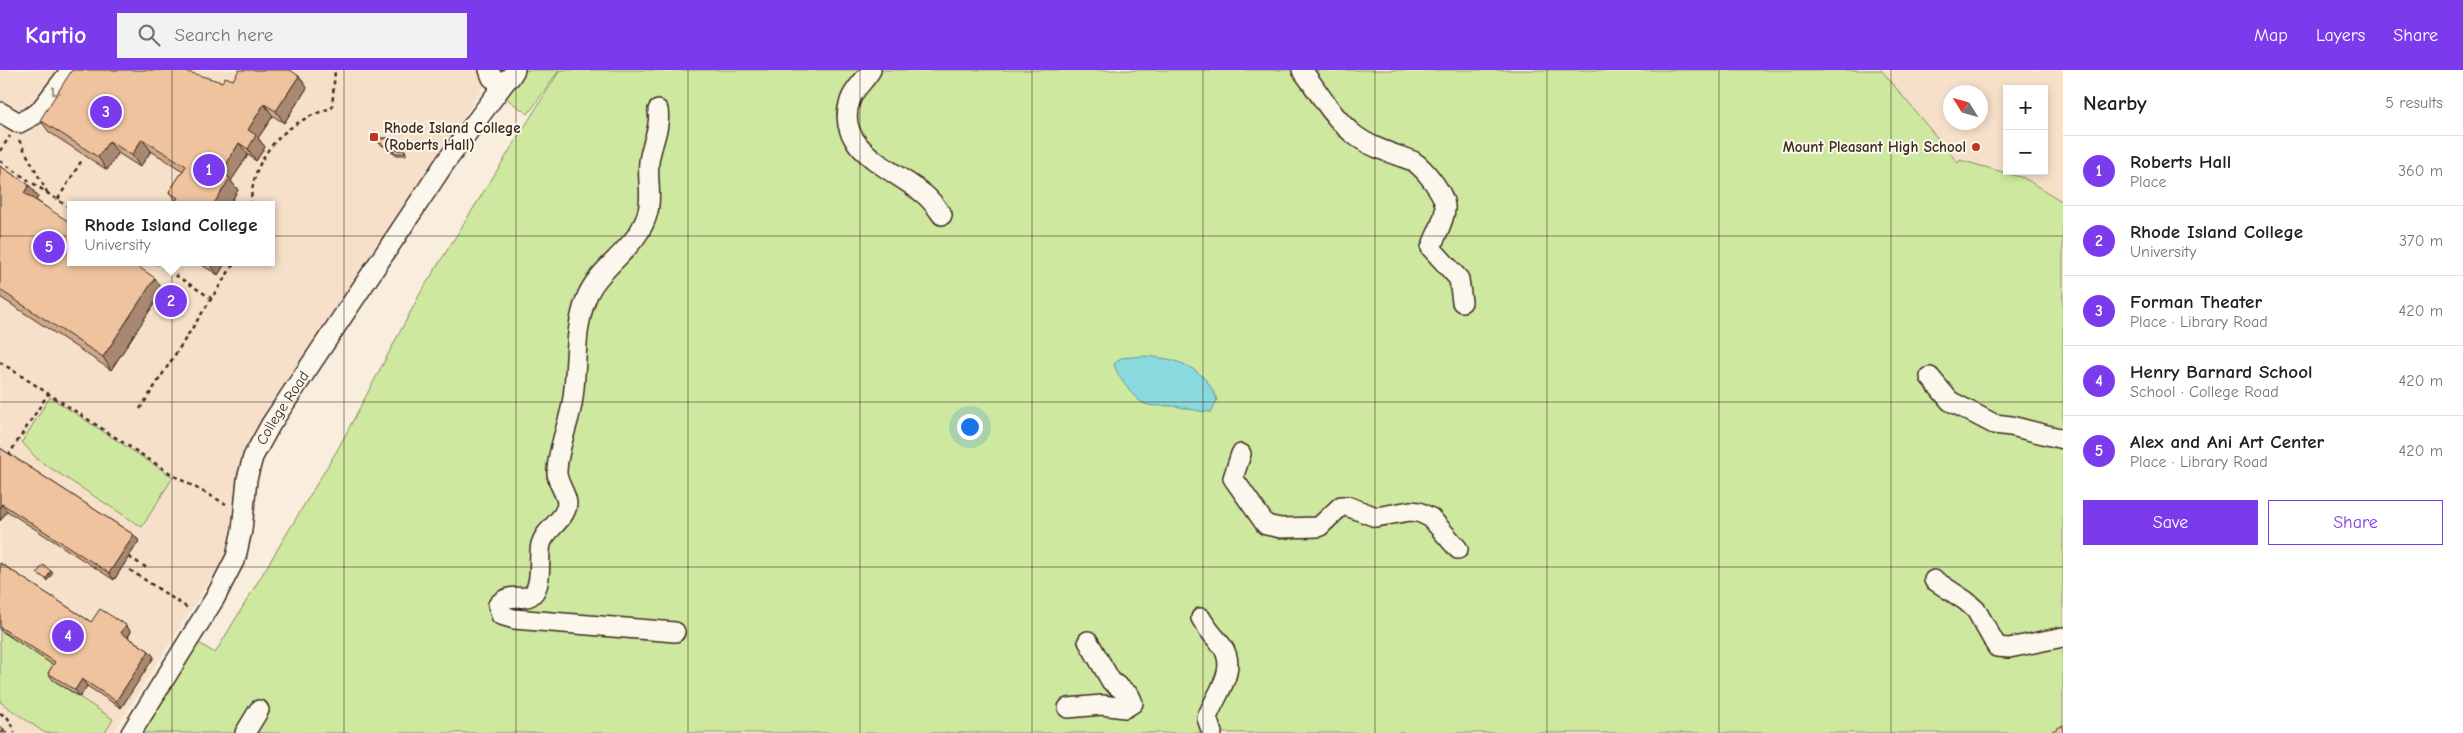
<!DOCTYPE html>
<meta charset="utf-8">
<style>
body{margin:0;font-family:"Comic Neue",sans-serif;background:#f2f2f2;color:#202124}
.controls{position:absolute;right:15px;top:15px;display:grid;overflow:hidden;border-radius:0px;box-shadow:0 2px 8px #0003}
.controls button{width:45px;height:45px;display:grid;place-items:center;padding:0;border:0;border-bottom:1px solid #e0e0e0;background:#fff;color:#202124;font:25px sans-serif}
.compass{position:absolute;left:1943px;top:15px;width:45px;height:45px;border-radius:50%;background:#fff;box-shadow:0 2px 8px #0003;rotate:307deg}
.you{position:absolute;left:969px;top:356px;width:18px;height:18px;margin:-12px;border:4px solid #fff;border-radius:50%;background:#1a73e8;box-shadow:0 0 0 8px #1a73e833}
.badge{display:grid;place-items:center;width:32px;height:32px;border-radius:50%;background:#7c3aed;color:#fff;font-size:16px;font-weight:700}
.pin{position:absolute;translate:-50% -50%;border:2px solid #fff;box-shadow:0 1px 5px #0006}
.popup{position:absolute;left:67px;top:131px;width:208px;height:65px;box-sizing:border-box;display:grid;place-content:center;border-radius:0px;background:#fff;filter:drop-shadow(0 1px 4px #0005);font-size:16px;white-space:nowrap;color:#757577}
.popup b{font-size:19px;color:#202124}
.popup::after{content:'';position:absolute;left:50%;top:100%;margin-left:-10px;border:10px solid transparent;border-top-color:#fff}
.list{margin:0;padding:0;list-style:none}
h2{display:flex;justify-content:space-between;align-items:center;height:65px;margin:0;padding:0 20px;font-size:21px}
h2 small{font-size:16px;font-weight:400;color:#757577}
.list li{display:grid;grid-template-columns:32px 1fr auto;gap:15px;align-items:center;box-sizing:border-box;height:70px;padding:0 20px;border-top:1px solid #e0e0e0}
.list b{display:block;font-size:19px;white-space:nowrap}
.list p{margin:0;font-size:16px;white-space:nowrap;color:#757577}
.list em{font-size:16px;font-style:normal;color:#757577}
.actions{display:flex;gap:10px;padding:15px 20px}
.actions a{flex:1;padding:11px 0;border:1px solid #7c3aed;border-radius:0px;text-align:center;font-size:18px;color:#7c3aed}
.actions .main{background:#7c3aed;color:#fff}
.icon{flex:none;width:28px;height:28px;fill:none;stroke:currentColor;stroke-width:2;stroke-linecap:round;stroke-linejoin:round}
.map{position:relative;flex:none;width:2063px;height:663px;overflow:hidden}
header{display:flex;align-items:center;gap:30px;box-sizing:border-box;height:70px;padding:0 25px;background:#7c3aed;color:#fff}
header strong{font-size:24px}
nav{display:flex;gap:28px;margin-inline-start:auto;font-size:18px}
.search{width:350px;height:45px;background:#f2f2f2;display:flex;align-items:center;gap:12px;box-sizing:border-box;padding:0 18px;border-radius:0px;color:#757577;font-size:19px}
main{display:flex}
aside{flex:1;background:#fff}
.map>svg:first-child{display:block}
.built{fill:#f6e0ca;fill-rule:evenodd}
.green{fill:#cee99f;stroke:#848a5e}
.water{fill:#88dadf;stroke:#699492}
.lines{fill:none;stroke-linecap:round;stroke-linejoin:round}
.minor-casing{stroke:#3b2a1e;stroke-width:22}
.path{stroke:#3b2a1e;stroke-width:2.5;stroke-dasharray:4 4;stroke-linecap:butt}
.minor{stroke:#fbf7ec;stroke-width:19}
.wall{fill:#cea889;stroke:#3b2a1e}
.shaded-wall{fill:#a8886f;stroke:#3b2a1e}
.building{fill:#f0c39f;stroke:#3b2a1e}
.oneway{stroke:#9b9085}
.grid{fill:none;stroke:#3b2a1e;stroke-width:1;stroke-opacity:0.55}
.poi-dot{fill:#c8321e;stroke:#fbf7ec;stroke-width:2}
.labels{text-anchor:middle;dominant-baseline:central;stroke-width:4;stroke-linejoin:round;paint-order:stroke}
.poi-label{font-size:15px;font-weight:bold;fill:#3b2a1e;stroke:#fbf7ec;text-anchor:start}
.street-label{font-size:15px;fill:#3b2a1e;stroke:#fbf7ec}
</style>
<header>
<strong>Kartio</strong>
<div class="search"><svg class="icon" aria-label="search" viewBox="0 0 24 24"><circle cx="10" cy="10" r="6"/><path d="M15 15l6 6"/></svg>Search here</div>
<nav><a>Map</a><a>Layers</a><a>Share</a></nav>
</header>
<main>
<div class="map">
<svg width="2063" height="663" viewBox="0 0 2063 663">
<rect width="100%" height="100%" fill="#f9eddd"/>
<filter id="ink" filterUnits="userSpaceOnUse"><feTurbulence type="fractalNoise" baseFrequency=".02" numOctaves="2"/><feDisplacementMap in="SourceGraphic" scale="10" xChannelSelector="R" yChannelSelector="G"/><feConvolveMatrix kernelMatrix="1 2 1 2 8 2 1 2 1" color-interpolation-filters="sRGB"/></filter>
<g filter="url(#ink)">
<g class="built">
<path d="M 0,0 L 494,0 L 427,106 L 257,357 L 248,373 L 237,406 L 228,474 L 224,488 L 113,663 L 0,663 ZM 71,135 L 271,135 L 271,192 L 71,192 Z"/>
<path d="M 1881,0 L 2063,0 L 2063,147 L 1971,109 ZM 2007,19 L 2044,19 L 2044,101 L 2007,101 ZM 1950,22 L 1980,22 L 1980,52 L 1950,52 Z"/>
</g>
<g class="green">
<path d="M 520,0 L 559,0 L 528,44 L 504,27 Z"/>
<path d="M 560,0 L 1881,0 L 1958,93 L 1960,90 L 2024,108 L 2063,132 L 2063,663 L 138,663 L 194,570 L 215,583 L 339,377 L 421,222 Z"/>
<path d="M 50,327 L 173,407 L 142,457 L 38,390 L 22,372 Z"/>
<path d="M 0,560 L 60,599 L 53,610 L 113,649 L 105,663 L 45,663 L 0,632 Z"/>
</g>
<path class="water" d="M 1143,286 C 1176,288 1205,296 1217,330 L 1211,342 C 1197,342 1185,337 1172,336 C 1164,335 1156,337 1148,335 C 1135,332 1117,306 1114,294 L 1121,288 Z"/>
<g class="lines">
<defs>
<g id="minor">
<path d="M 489,0 L 492,8 L 500,12 L 510,8 L 515,0"/>
<path d="M 871,0 C 865,11 854,18 850,31 C 833,79 896,100 925,125 C 931,130 937,138 942,145"/>
<path d="M 1302,0 C 1319,22 1333,49 1356,66 C 1372,78 1394,84 1413,91 C 1424,98 1447,126 1445,140 C 1444,152 1435,166 1431,178 L 1459,209 L 1462,232"/>
<path d="M 658,40 C 661,58 651,74 649,92 C 647,108 652,125 648,141 C 640,178 598,196 586,229 C 573,263 578,300 572,334 C 568,356 558,378 557,401 C 556,412 566,422 567,433 C 567,449 545,459 541,474 C 538,488 542,506 536,519 C 528,536 512,519 498,535 L 501,545 L 514,549 L 675,562"/>
<path d="M 0,42 L 19,53 L 38,43 L 71,0"/>
<path d="M 1930,307 L 1950,331 L 1994,354 L 2011,356 L 2063,369"/>
<path d="M 1241,384 L 1233,408 L 1266,455 L 1281,458 L 1319,457 L 1341,436 L 1347,436 L 1376,447 L 1410,441 L 1419,442 L 1431,448 L 1458,479"/>
<path d="M 1934,510 L 1966,531 L 1976,540 L 1997,577 L 2009,578 L 2063,567"/>
<path d="M 1201,548 C 1207,559 1215,567 1222,576 C 1239,600 1215,625 1207,648 L 1212,663"/>
<path d="M 1068,638 L 1102,635 L 1125,638 L 1133,633 L 1130,626 L 1111,611 L 1088,571"/>
<path id="s1" d="M 131,663 L 215,528 L 236,487 L 242,460 L 247,409 L 253,387 L 271,354 L 445,93 L 506,11"/>
<path d="M 245,663 L 259,640"/>
</g>
</defs>
<use href="#minor" class="minor-casing"/>
<g class="path">
<path d="M 19,70 L 47,122"/>
<path d="M 0,81 L 10,66"/>
<path d="M 0,91 L 71,139"/>
<path d="M 58,129 L 82,90"/>
<path d="M 251,135 C 251,85 286,51 332,38 L 335,0"/>
<path d="M 155,192 L 211,228"/>
<path d="M 0,292 L 176,407 L 226,434"/>
<path d="M 140,339 L 235,192"/>
<path d="M 8,386 L 48,324"/>
<path d="M 129,487 L 147,498"/>
<path d="M 130,500 L 189,539"/>
<path d="M 0,643 L 8,648 L 15,663"/>
</g>
<use href="#minor" class="minor"/>
</g>
<g class="wall">
<path d="M 299,6 L 307,18 L 284,53 L 273,46 L 258,68 L 265,77 L 256,91 L 248,85 L 231,111 L 238,120 L 229,135 L 173,135 L 176,131 L 169,122 L 183,101 L 151,81 L 140,97 L 118,83 L 107,100 L 49,62 L 40,50 L 233,10 Z"/>
<path d="M 377,64 L 380,68 L 392,68 L 398,80 L 405,80 L 406,83 L 406,85 L 397,85 L 379,73 L 377,71 Z"/>
<path d="M 0,96 L 29,115 L 38,127 L 36,130 L 163,220 L 111,300 L 0,227 Z"/>
<path d="M 197,192 L 226,192 L 218,205 Z"/>
<path d="M 0,378 L 134,465 L 139,471 L 114,510 L 7,441 L 0,451 Z"/>
<path d="M 0,493 L 91,552 L 126,555 L 131,562 L 128,567 L 149,581 L 154,587 L 121,638 L 87,616 L 80,627 L 53,610 L 48,603 L 53,595 L 0,560 Z"/>
</g>
<g class="shaded-wall">
<path d="M 299,6 L 307,18 L 284,53 L 276,41 Z"/>
<path d="M 264,34 L 273,46 L 258,68 L 265,77 L 256,91 L 248,79 L 248,60 Z"/>
<path d="M 142,69 L 151,81 L 140,97 L 132,85 Z"/>
<path d="M 109,71 L 118,83 L 107,100 L 98,87 Z"/>
<path d="M 239,73 L 248,85 L 231,111 L 238,120 L 229,135 L 213,135 L 221,103 Z"/>
<path d="M 29,115 L 38,127 L 33,135 L 24,123 Z"/>
<path d="M 210,192 L 226,192 L 218,205 L 209,193 Z"/>
<path d="M 155,208 L 163,220 L 111,300 L 103,287 Z"/>
<path d="M 2,434 L 7,441 L 0,451 L 0,438 Z"/>
<path d="M 134,465 L 139,471 L 114,510 L 109,503 Z"/>
<path d="M 51,501 L 53,503 L 47,511 L 46,509 Z"/>
<path d="M 126,555 L 131,562 L 126,569 L 121,563 Z"/>
<path d="M 149,581 L 154,587 L 121,638 L 116,631 Z"/>
<path d="M 82,609 L 87,616 L 80,627 L 75,620 Z"/>
<path d="M 4,659 L 7,663 L 1,663 Z"/>
</g>
<g class="building">
<path d="M 72,0 L 181,0 L 222,12 L 225,7 L 233,10 L 239,0 L 290,0 L 299,6 L 276,41 L 264,34 L 248,60 L 256,65 L 248,79 L 239,73 L 221,103 L 230,108 L 213,135 L 173,135 L 178,128 L 169,122 L 186,96 L 142,69 L 132,85 L 109,71 L 98,87 L 40,50 Z"/>
<path d="M 376,62 L 379,69 L 392,68 L 397,80 L 405,80 L 404,83 L 396,83 L 377,71 L 373,63 Z"/>
<path d="M 0,96 L 29,115 L 24,123 L 71,153 L 71,192 L 131,192 L 155,208 L 103,287 L 0,220 Z"/>
<path d="M 0,378 L 134,465 L 109,503 L 2,434 L 0,438 Z"/>
<path d="M 0,493 L 91,552 L 100,539 L 126,555 L 121,563 L 149,581 L 116,631 L 82,609 L 75,620 L 48,603 L 55,592 L 0,557 Z"/>
<path d="M 43,495 L 51,501 L 46,509 L 37,503 Z"/>
<path d="M 2063,655 L 2063,663 L 2049,663 Z"/>
<path d="M 0,656 L 4,659 L 1,663 L 0,663 Z"/>
</g>
<defs><path id="oneway-chevron" d="M-2-3.5L2.5 0L-2 3.5" fill="none" stroke-width="1.6" stroke-linecap="round" stroke-linejoin="round" transform="scale(1.25)"/></defs>
<use class="oneway" href="#oneway-chevron" transform="translate(55 22) rotate(127)"/>
</g>
<path class="grid" d="M 172,0 L 172,663M 344,0 L 344,663M 516,0 L 516,663M 688,0 L 688,663M 860,0 L 860,663M 1032,0 L 1032,663M 1203,0 L 1203,663M 1375,0 L 1375,663M 1547,0 L 1547,663M 1719,0 L 1719,663M 1891,0 L 1891,663M 0,166 L 2063,166M 0,332 L 2063,332M 0,497 L 2063,497"/>
<g class="poi-dot">
<rect x="369" y="62" width="10" height="10" rx="2.5"/>
<circle cx="1976" cy="77" r="5"/>
</g>
<g class="labels">
<g class="poi-label">
<text x="384" y="58">Rhode Island College<tspan x="384" dy="17">(Roberts Hall)</tspan></text>
<text x="1966" y="77" text-anchor="end">Mount Pleasant High School</text>
</g>
<g class="street-label">
<text stroke="none"><textPath href="#s1" startOffset="364">College Road</textPath></text>
</g>
</g>
</svg>
<div class="controls">
<button>+</button>
<button>−</button>
</div>
<svg class="compass" viewBox="-18 -18 36 36"><path d="M0-13l5 13h-10z" fill="#e53935"/><path d="M0 13l5-13h-10z" fill="#757577"/></svg>
<div class="you"></div>
<div class="pin badge" style="left:209px;top:100px">1</div>
<div class="pin badge" style="left:171px;top:231px">2</div>
<div class="popup"><b>Rhode Island College</b>University</div>
<div class="pin badge" style="left:106px;top:42px">3</div>
<div class="pin badge" style="left:68px;top:566px">4</div>
<div class="pin badge" style="left:49px;top:177px">5</div>
</div>
<aside>
<h2>Nearby<small>5 results</small></h2>
<ul class="list">
<li><span class="badge">1</span><div><b>Roberts Hall</b><p>Place</p></div><em>360 m</em></li>
<li><span class="badge">2</span><div><b>Rhode Island College</b><p>University</p></div><em>370 m</em></li>
<li><span class="badge">3</span><div><b>Forman Theater</b><p>Place · Library Road</p></div><em>420 m</em></li>
<li><span class="badge">4</span><div><b>Henry Barnard School</b><p>School · College Road</p></div><em>420 m</em></li>
<li><span class="badge">5</span><div><b>Alex and Ani Art Center</b><p>Place · Library Road</p></div><em>420 m</em></li>
</ul>
<div class="actions"><a class="main">Save</a><a>Share</a></div>
</aside>
</main>
